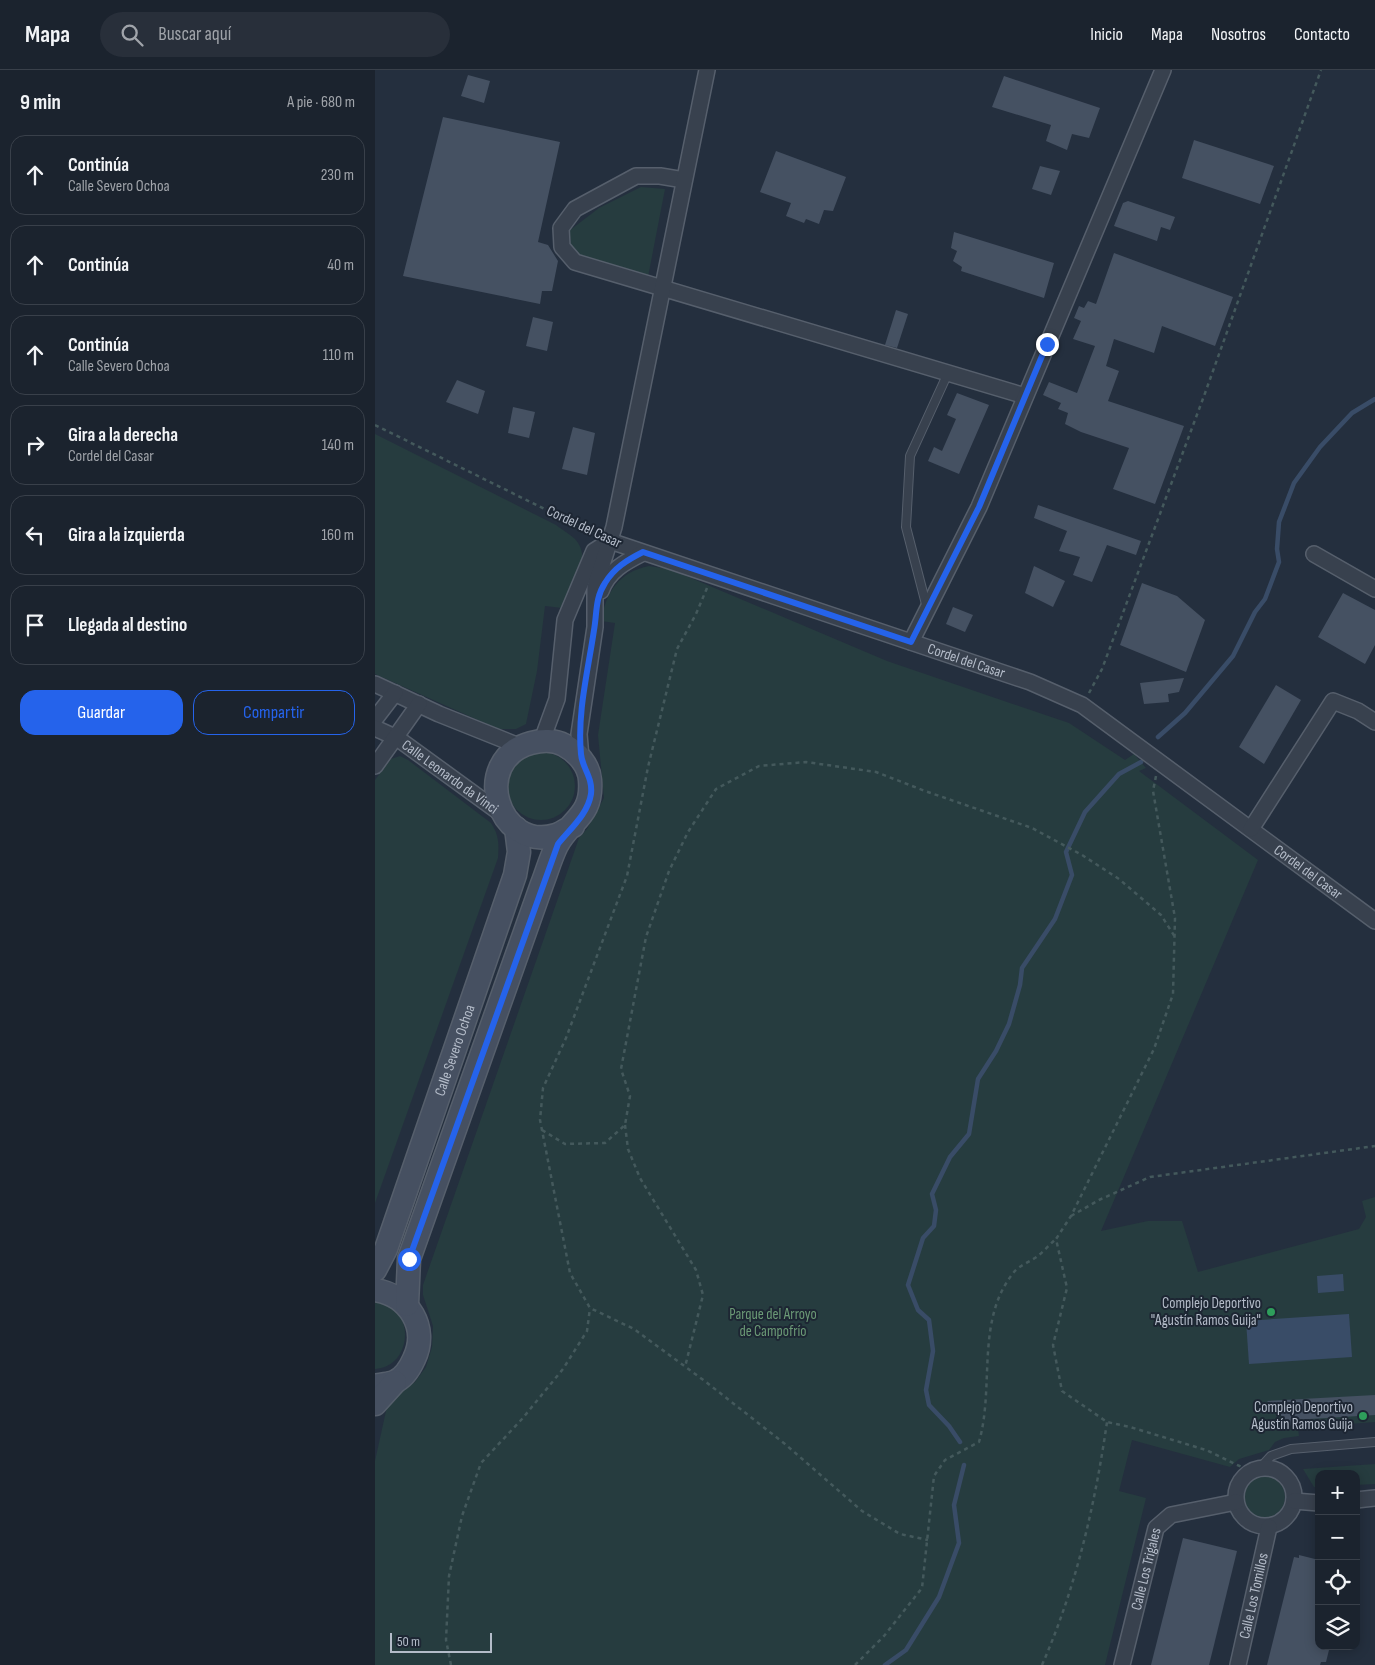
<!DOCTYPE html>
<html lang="es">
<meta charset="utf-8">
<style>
body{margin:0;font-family:"Sofia Sans Condensed",sans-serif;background:#282f3a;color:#f1f3f6}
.controls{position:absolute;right:15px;bottom:15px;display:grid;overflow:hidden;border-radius:10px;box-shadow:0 2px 12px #0003}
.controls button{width:45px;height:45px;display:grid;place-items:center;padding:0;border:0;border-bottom:1px solid #39404a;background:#1b232e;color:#f1f3f6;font:25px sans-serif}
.scale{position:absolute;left:15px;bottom:12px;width:102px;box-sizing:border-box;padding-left:5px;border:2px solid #b4bcc9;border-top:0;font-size:14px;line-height:18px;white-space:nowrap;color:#b4bcc9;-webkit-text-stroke:4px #1d2633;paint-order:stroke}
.stop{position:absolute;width:15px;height:15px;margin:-11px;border:4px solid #2563eb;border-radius:50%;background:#fff}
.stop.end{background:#2563eb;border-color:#fff;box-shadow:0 1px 5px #0008}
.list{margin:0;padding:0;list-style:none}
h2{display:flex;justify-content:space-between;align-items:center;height:65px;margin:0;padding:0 20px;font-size:21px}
h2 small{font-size:16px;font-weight:400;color:#a0a4aa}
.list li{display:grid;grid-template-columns:32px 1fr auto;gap:15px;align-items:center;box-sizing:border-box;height:80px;margin:0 10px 10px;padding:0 10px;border:1px solid #39404a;border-radius:15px}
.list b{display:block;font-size:19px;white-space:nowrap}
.list p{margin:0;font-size:16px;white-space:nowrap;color:#a0a4aa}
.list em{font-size:16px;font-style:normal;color:#a0a4aa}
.actions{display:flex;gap:10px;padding:15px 20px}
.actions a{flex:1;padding:11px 0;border:1px solid #2563eb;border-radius:15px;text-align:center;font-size:18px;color:#2563eb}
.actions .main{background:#2563eb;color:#fff}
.icon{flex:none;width:28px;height:28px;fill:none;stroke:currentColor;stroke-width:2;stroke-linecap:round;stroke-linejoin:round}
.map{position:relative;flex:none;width:1000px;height:1595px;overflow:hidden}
header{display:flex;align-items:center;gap:30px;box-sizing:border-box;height:70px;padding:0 25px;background:#1b232e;border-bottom:1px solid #39404a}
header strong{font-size:24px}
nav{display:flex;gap:28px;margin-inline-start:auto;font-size:18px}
.search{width:350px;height:45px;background:#282f3a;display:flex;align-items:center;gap:12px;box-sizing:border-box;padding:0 18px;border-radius:28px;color:#a0a4aa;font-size:19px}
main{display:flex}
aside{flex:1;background:#1b232e}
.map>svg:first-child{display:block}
.green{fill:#263c3f}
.water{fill:#394c67}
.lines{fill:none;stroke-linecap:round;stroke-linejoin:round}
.stream{stroke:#394c67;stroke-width:4.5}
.building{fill:#455162}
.lane-casing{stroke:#565f6c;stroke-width:10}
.street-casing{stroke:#565f6c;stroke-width:18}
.secondary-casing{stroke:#565f6c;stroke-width:25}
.path{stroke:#44595c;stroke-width:2.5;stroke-dasharray:4 4;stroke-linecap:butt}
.lane{stroke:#38414e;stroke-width:8}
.street{stroke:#38414e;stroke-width:15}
.secondary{stroke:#465061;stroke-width:22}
.route{stroke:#2563eb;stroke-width:6}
.leisure-dot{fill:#2e9e5b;stroke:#1d2633;stroke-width:2}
.labels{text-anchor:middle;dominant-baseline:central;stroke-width:4;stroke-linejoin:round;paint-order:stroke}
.street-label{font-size:15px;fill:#b4bcc9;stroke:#1d2633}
.poi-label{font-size:15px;fill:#b4bcc9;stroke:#1d2633;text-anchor:end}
.park-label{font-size:15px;fill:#6b9a76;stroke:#1d2633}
</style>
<header>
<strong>Mapa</strong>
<div class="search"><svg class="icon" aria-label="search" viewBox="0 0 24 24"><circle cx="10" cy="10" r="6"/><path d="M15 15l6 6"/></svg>Buscar aquí</div>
<nav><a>Inicio</a><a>Mapa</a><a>Nosotros</a><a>Contacto</a></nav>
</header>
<main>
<aside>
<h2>9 min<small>A pie · 680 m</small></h2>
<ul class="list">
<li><svg class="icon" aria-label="ahead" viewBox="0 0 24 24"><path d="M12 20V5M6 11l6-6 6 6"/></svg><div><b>Continúa</b><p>Calle Severo Ochoa</p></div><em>230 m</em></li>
<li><svg class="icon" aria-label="ahead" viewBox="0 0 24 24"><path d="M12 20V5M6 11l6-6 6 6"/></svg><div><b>Continúa</b></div><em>40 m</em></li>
<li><svg class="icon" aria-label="ahead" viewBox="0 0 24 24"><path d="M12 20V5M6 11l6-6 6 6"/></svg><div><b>Continúa</b><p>Calle Severo Ochoa</p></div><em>110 m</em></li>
<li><svg class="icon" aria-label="right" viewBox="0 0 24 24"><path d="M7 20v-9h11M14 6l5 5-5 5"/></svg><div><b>Gira a la derecha</b><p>Cordel del Casar</p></div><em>140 m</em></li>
<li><svg class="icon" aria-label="left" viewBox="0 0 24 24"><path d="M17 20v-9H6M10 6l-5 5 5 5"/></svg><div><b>Gira a la izquierda</b></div><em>160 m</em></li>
<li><svg class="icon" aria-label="arrive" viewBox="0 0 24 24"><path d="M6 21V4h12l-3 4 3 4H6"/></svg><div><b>Llegada al destino</b></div></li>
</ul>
<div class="actions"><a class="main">Guardar</a><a>Compartir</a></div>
</aside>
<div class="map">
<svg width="1000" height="1595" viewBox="0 0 1000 1595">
<rect width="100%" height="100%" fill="#242f3e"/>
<g class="green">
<path d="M 266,117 L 290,119 L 273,207 L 207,187 L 197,181 L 194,161 L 224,138 Z"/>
<path d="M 0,364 L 181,455 C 187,460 195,464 200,469 C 218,488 199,521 187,538 L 170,536 L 162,601 L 151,654 L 141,659 L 123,659 L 0,604 Z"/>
<path d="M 274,496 L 293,499 L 316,508 L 512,591 L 694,653 L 750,690 L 759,684 L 771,698 L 764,701 L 883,790 L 726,1161 L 773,1151 L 807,1151 L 823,1202 L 984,1159 L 991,1147 L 987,1131 L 1000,1127 L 1000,1352 L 923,1358 L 924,1366 L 909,1368 L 900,1372 L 894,1380 L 864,1389 L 855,1397 L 757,1370 L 744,1421 L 771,1428 L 730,1595 L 0,1595 L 0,1391 L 11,1341 L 15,1332 L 24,1323 L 40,1312 L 51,1297 L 57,1277 L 58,1256 L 48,1225 L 48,1215 L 204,768 L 212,759 L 229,728 L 223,665 L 240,553 L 226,551 C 231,522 244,502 274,496 Z"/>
<circle cx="166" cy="716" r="34"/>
<path d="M 25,686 L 33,690 L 116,753 C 124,765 124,774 123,788 L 0,1133 L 0,710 L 16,689 Z"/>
<path d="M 0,1232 C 40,1233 40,1296 0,1299 Z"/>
<path d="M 1000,1394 L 1000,1414 L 981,1415 L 981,1404 L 944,1404 L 944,1417 L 939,1417 L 928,1399 Z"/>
<circle cx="889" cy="1427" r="21"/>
</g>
<g class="water">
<path d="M 968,1204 L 969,1221 L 943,1223 L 942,1206 Z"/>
<path d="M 974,1244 L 977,1287 L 874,1294 L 871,1251 Z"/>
</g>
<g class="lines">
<g class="stream">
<path d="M 783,667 L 810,643 L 858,586 L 880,542 L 890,529 L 904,492 L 902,479 L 904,452 L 919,413 L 945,377 L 977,343 L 1000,329"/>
<path d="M 585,1372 L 574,1356 L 554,1335 L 551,1320 L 558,1281 L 554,1250 L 543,1240 L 533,1215 L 548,1168 L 559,1156 L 561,1140 L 557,1124 L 575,1087 L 594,1064 L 603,1009 L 621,981 L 634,954 L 645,915 L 647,898 L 680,849 L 697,805 L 691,782 L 710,742 L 744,704 L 766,692"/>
<path d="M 510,1595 L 531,1580 L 564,1527 L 584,1473 L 579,1435 L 589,1395"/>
</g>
</g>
<g class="building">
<path d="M 93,5 L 115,11 L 109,33 L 86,26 Z"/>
<path d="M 629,6 L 725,38 L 714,68 L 697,64 L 692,80 L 671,71 L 676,55 L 617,37 Z"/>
<path d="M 68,47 L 185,72 L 163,172 L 173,175 L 183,191 L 177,221 L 167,221 L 165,234 L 28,206 Z"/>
<path d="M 819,70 L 899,96 L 885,134 L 807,108 Z"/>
<path d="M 401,81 L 471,107 L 458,141 L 449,140 L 444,154 L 431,149 L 429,153 L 411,146 L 416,133 L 385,122 Z"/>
<path d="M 665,96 L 685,101 L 676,125 L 657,119 Z"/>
<path d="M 753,131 L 800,147 L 795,160 L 786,157 L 782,171 L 739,156 L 748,133 Z"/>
<path d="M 579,162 L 679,193 L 669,228 L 586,201 L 587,197 L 578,191 L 582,181 L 576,178 Z"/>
<path d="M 739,183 L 858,227 L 840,276 L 787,256 L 779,283 L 739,269 L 731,296 L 744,301 L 733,331 L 809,356 L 780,434 L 738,419 L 754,378 L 706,362 L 690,354 L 693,343 L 683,339 L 686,333 L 668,325 L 674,312 L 702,323 L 720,276 L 698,269 L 706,251 L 699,248 L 704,236 L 709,238 L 713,231 L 721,234 Z"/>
<path d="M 521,240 L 533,244 L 522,278 L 510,275 Z"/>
<path d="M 158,247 L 178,252 L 172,281 L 151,276 Z"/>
<path d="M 82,310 L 110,321 L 103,344 L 71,332 Z"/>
<path d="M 582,323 L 614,335 L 584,404 L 553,391 L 559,377 L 567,381 L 581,349 L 572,345 Z"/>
<path d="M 138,337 L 160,342 L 154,368 L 133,363 Z"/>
<path d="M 198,357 L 220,363 L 212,405 L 187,399 Z"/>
<path d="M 663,435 L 766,471 L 761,485 L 732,475 L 717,512 L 698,505 L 705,487 L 684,481 L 692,461 L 659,448 Z"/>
<path d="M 659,496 L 690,511 L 678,537 L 650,523 Z"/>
<path d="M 767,513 L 802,526 L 830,550 L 811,602 L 745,575 Z"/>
<path d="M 968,523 L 1000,540 L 1000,575 L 990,594 L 943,567 Z"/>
<path d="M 578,537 L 598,545 L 590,562 L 571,554 Z"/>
<path d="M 809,608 L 804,622 L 793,624 L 794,632 L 769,634 L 765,613 Z"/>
<path d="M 901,615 L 926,630 L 889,694 L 864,677 Z"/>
<path d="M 1000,1325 L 1000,1345 L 918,1350 L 918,1358 L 892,1331 Z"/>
<path d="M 808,1468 L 862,1481 L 838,1579 L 834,1595 L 776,1595 Z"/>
<path d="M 924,1485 L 944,1490 L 944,1576 L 955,1576 L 951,1592 L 946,1592 L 945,1595 L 892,1595 L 919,1487 L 924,1488 Z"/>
</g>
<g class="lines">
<defs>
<g id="lane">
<path d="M 552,538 L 531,457 L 535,386 L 573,303"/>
<path d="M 885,1398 L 896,1386 L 916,1379 L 1000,1372"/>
</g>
<g id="street">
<path d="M 309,110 L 285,106 L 261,106 L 200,139 L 186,158 L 187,177 L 200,192 L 650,326"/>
<path id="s1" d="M 235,471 L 655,612 L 707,635 L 1000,851"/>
<path d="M 939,484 L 1000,519"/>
<path d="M 226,521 C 233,501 250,492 268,483"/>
<path d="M 536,572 L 604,437 L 788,0"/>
<path d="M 0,614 L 64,644 L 144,676"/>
<path d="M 0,649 L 20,623"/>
<path id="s2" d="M 0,658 L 22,668 L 128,745"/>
<path d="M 167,670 L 182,629 L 190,550 L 219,481 L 235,471"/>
<path d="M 206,688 L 204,664 L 220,557 L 220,517 L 239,457 L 332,0"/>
<path d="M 0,696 L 44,634"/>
<path d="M 876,759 L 958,631 L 983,641 L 1000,652"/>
<circle cx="890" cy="1427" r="29"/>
<path d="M 981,1430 L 1000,1428"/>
<path d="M 919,1431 L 944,1433"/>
<path id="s3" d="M 747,1595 L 781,1458 L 796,1445 L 861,1432"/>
<path id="s4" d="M 863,1595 L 894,1457"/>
</g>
<g id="secondary">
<path id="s5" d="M 0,1200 L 11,1179 L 140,805 L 144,782 L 141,758"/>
<path d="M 0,1220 C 34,1225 54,1258 39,1289 C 35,1298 29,1308 19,1312 C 14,1314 6,1314 0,1316"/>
<path d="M 32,1235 L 34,1189 L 167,814 C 172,801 176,787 182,775 C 196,749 218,746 215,710 C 214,695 202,682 189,675 C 180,670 167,670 156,673 C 94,690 123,783 181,765 C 187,763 192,759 198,756"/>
<path d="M 0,1334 L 20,1312"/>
</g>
</defs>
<use href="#lane" class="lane-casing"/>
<use href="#street" class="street-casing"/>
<use href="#secondary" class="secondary-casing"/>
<g class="path">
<path d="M 0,355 L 220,464"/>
<path d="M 332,518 L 321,544 L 302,579 L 273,697 L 252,806 L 191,968 L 168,1018 L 165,1050 L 195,1203 L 215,1238 L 259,1259 L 331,1312 L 410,1374 L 487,1441 L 525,1464 L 553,1470"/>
<path d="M 714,623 L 727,599 L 829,326 L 946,0"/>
<path d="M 781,706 L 778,721 L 800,848 L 798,924 L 779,979 L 696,1146 L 681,1169 L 692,1218 L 678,1275 L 687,1321 L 732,1352 L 755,1357 L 831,1380 L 875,1401"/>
<path d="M 250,1055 L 253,1079 L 265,1108 L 321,1200 L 328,1225 L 310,1297"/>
<path d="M 167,1060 L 190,1074 L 230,1073 L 250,1055 L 255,1026 L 246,999 L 271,867 L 294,801 L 313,762 L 341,719 L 384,696 L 431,692 L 501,702 L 550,721 L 657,758 L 707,785 L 744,809 L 786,845 L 800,867"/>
<path d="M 696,1146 L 724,1130 L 775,1107 L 1000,1076"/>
<path d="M 76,1595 L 71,1570 L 74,1506 L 87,1446 L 106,1393 L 147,1349 L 188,1299 L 212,1261 L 215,1238"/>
<path d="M 480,1595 L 509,1566 L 547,1518 L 559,1406 L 570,1390 L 604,1372 C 620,1316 600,1250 639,1202 C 645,1195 657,1191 664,1185 C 670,1180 675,1174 681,1169"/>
<path d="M 667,1595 C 701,1518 720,1435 732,1352"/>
</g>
<use href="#lane" class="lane"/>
<use href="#street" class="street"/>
<use href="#secondary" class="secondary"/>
</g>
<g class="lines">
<path class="route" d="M 34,1189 L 183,774 C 195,759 213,744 216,724 C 218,707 207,698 206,684 C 202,643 213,601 219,560 C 222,544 220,528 230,513 C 239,498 252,490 268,482 L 536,572 L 604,437 L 672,274"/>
</g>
<g class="leisure-dot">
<circle cx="896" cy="1242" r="5"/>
<circle cx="988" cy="1346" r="5"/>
</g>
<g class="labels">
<g class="street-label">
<text transform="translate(209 457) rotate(25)">Cordel del Casar</text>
<text stroke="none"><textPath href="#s1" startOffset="376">Cordel del Casar</textPath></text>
<text stroke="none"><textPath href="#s2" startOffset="90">Calle Leonardo da Vinci</textPath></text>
<text stroke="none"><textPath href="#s1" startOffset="781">Cordel del Casar</textPath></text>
<text stroke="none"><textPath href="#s5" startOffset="234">Calle Severo Ochoa</textPath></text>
<text stroke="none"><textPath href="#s3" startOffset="99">Calle Los Trigales</textPath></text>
<text stroke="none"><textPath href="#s4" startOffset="71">Calle Los Tomillos</textPath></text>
</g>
<g class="poi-label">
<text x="886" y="1233">Complejo Deportivo<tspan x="886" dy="17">"Agustín Ramos Guija"</tspan></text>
<text x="978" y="1337">Complejo Deportivo<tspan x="978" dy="17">Agustín Ramos Guija</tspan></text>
</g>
<g class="park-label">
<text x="398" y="1244">Parque del Arroyo<tspan x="398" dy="17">de Campofrío</tspan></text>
</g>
</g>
</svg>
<div class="controls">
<button>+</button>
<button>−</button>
<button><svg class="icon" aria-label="locate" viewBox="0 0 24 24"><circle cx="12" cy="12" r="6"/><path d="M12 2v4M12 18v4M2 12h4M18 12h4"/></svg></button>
<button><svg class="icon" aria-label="layers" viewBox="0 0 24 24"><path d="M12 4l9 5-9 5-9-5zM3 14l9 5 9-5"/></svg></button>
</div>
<div class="scale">50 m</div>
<div class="stop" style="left:34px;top:1189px"></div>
<div class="stop end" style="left:672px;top:274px"></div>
</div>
</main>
